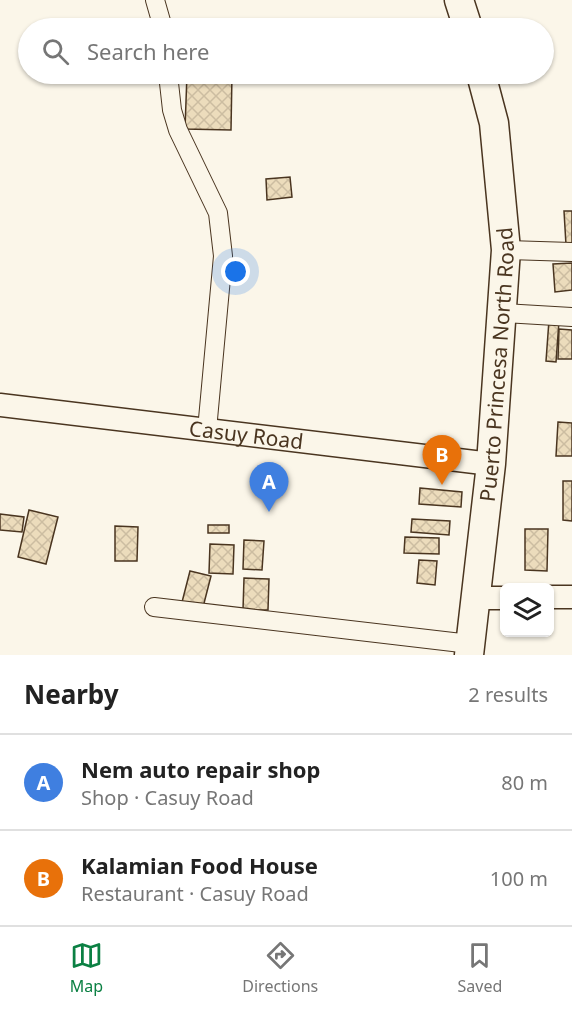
<!DOCTYPE html>
<meta charset="utf-8">
<style>
body{margin:0;font-family:"Noto Sans",sans-serif;background:#f6f6f6;color:#222}
.controls{position:absolute;right:18px;bottom:18px;display:grid;overflow:hidden;border-radius:9px;box-shadow:0 2px 4px #0004}
.controls button{width:54px;height:54px;display:grid;place-items:center;padding:0;border:0;border-bottom:2px solid #e0e0e0;background:#fff;color:#222;font:30px sans-serif}
.you{position:absolute;left:236px;top:272px;width:21px;height:21px;margin:-15px;border:4px solid #fff;border-radius:50%;background:#1a73e8;box-shadow:0 0 0 9px #1a73e833}
.badge{display:grid;place-items:center;width:39px;height:39px;border-radius:50%;background:#0b8043;color:#fff;font-size:20px;font-weight:700}
.pin{position:absolute;translate:-50% -50px;filter:drop-shadow(0 2px 3px #0008)}
.pin::after{content:'';position:absolute;top:32px;width:21px;height:18px;background:inherit;clip-path:polygon(0 0,100% 0,50% 100%)}
.list{margin:0;padding:0;list-style:none}
h2{display:flex;justify-content:space-between;align-items:center;height:78px;margin:0;padding:0 24px;font-size:26px}
h2 small{font-size:20px;font-weight:400;color:#767676}
.list li{display:grid;grid-template-columns:39px 1fr auto;gap:18px;align-items:center;box-sizing:border-box;height:96px;padding:0 24px;border-top:2px solid #e0e0e0}
.list b{display:block;font-size:22px;white-space:nowrap}
.list p{margin:0;font-size:20px;white-space:nowrap;color:#767676}
.list em{font-size:20px;font-style:normal;color:#767676}
.icon{flex:none;width:33px;height:33px;fill:none;stroke:currentColor;stroke-width:2;stroke-linecap:round;stroke-linejoin:round}
.map{position:relative;flex:none;width:572px;height:655px;overflow:hidden}
.search{position:absolute;background:#fff;box-shadow:0 2px 4px #0004;left:18px;right:18px;top:18px;height:66px;display:flex;align-items:center;gap:15px;box-sizing:border-box;padding:0 21px;border-radius:33px;color:#767676;font-size:22px}
.sheet{height:270px;background:#fff}
nav{display:flex;justify-content:space-around;align-items:center;box-sizing:border-box;height:84px;border-top:2px solid #e0e0e0;background:#fff;font-size:16px;color:#767676}
nav a{display:grid;justify-items:center;gap:3px}
nav .on{color:#0b8043}
.map>svg:first-child{display:block}
.building{fill:url(#building-cross-hatch);stroke:#4a3520;stroke-width:1.5}
.lines{fill:none;stroke-linecap:round;stroke-linejoin:round}
.minor-casing{stroke:#4a3520;stroke-width:20}
.tertiary-casing{stroke:#4a3520;stroke-width:25}
.primary-casing{stroke:#4a3520;stroke-width:31}
.minor{stroke:#fbf6e9;stroke-width:18}
.tertiary{stroke:#fbf6e9;stroke-width:22}
.primary{stroke:#fbf6e9;stroke-width:28}
.labels{text-anchor:middle;dominant-baseline:central;stroke-width:4.5;stroke-linejoin:round;paint-order:stroke}
.street-label{font-size:21px;fill:#4a3520;stroke:#fbf6e9}
</style>
<div class="map">
<svg width="572" height="655" viewBox="0 0 572 655">
<defs>
<pattern id="building-cross-hatch" width="8" height="8" patternUnits="userSpaceOnUse" patternTransform="scale(1.5)"><rect width="8" height="8" fill="#ecdcbc"/><path d="M0 0l8 8M0 8l8-8" fill="none" stroke="#ccbda1"/></pattern>
</defs>
<rect width="100%" height="100%" fill="#fbf6e9"/>
<g class="building">
<path d="M 187,74 L 232,74 L 231,130 L 185,129 Z"/>
<path d="M 290,177 L 292,197 L 267,200 L 266,179 Z"/>
<path d="M 564,211 L 572,211 L 572,245 L 566,245 Z"/>
<path d="M 572,263 L 572,290 L 555,292 L 553,264 Z"/>
<path d="M 549,320 L 559,321 L 556,362 L 546,361 Z"/>
<path d="M 559,329 L 572,330 L 572,359 L 558,359 Z"/>
<path d="M 558,422 L 572,423 L 572,456 L 556,456 Z"/>
<path d="M 563,481 L 572,481 L 572,521 L 563,520 Z"/>
<path d="M 420,488 L 462,492 L 461,507 L 419,504 Z"/>
<path d="M 29,510 L 58,517 L 46,564 L 18,557 Z"/>
<path d="M 0,514 L 24,517 L 22,532 L 0,530 Z"/>
<path d="M 412,519 L 450,521 L 449,535 L 411,532 Z"/>
<rect x="208" y="525" width="21" height="8"/>
<path d="M 115,526 L 138,527 L 137,561 L 115,561 Z"/>
<path d="M 525,529 L 548,529 L 547,571 L 525,570 Z"/>
<path d="M 405,537 L 439,538 L 439,554 L 404,553 Z"/>
<path d="M 244,540 L 264,541 L 262,570 L 243,569 Z"/>
<path d="M 210,544 L 234,545 L 233,574 L 209,573 Z"/>
<path d="M 419,560 L 437,561 L 435,585 L 417,583 Z"/>
<path d="M 190,571 L 211,576 L 202,611 L 181,606 Z"/>
<path d="M 244,578 L 269,579 L 268,610 L 243,610 Z"/>
</g>
<g class="lines">
<defs>
<g id="minor">
<path d="M 155,0 L 163,28"/>
<path d="M 168,74 L 172,110 L 178,130 L 218,213 L 223,256 L 207,430"/>
<path d="M 506,250 L 572,252"/>
<path d="M 502,313 L 572,317"/>
<path d="M 154,607 L 470,644"/>
</g>
<g id="tertiary">
<path id="s1" d="M 0,405 L 491,464"/>
<path d="M 550,597 L 572,597"/>
<path d="M 475,598 L 504,598"/>
</g>
<g id="primary">
<path d="M 459,0 L 468,28"/>
<path id="s2" d="M 469,655 L 491,464 L 506,250 L 494,123 L 481,74"/>
</g>
</defs>
<use href="#minor" class="minor-casing"/>
<use href="#tertiary" class="tertiary-casing"/>
<use href="#primary" class="primary-casing"/>
<use href="#minor" class="minor"/>
<use href="#tertiary" class="tertiary"/>
<use href="#primary" class="primary"/>
</g>
<g class="labels">
<g class="street-label">
<text stroke="none"><textPath href="#s2" startOffset="292">Puerto Princesa North Road</textPath></text>
<text stroke="none"><textPath href="#s1" startOffset="248">Casuy Road</textPath></text>
</g>
</g>
</svg>
<div class="controls">
<button><svg class="icon" aria-label="layers" viewBox="0 0 24 24"><path d="M12 4l9 5-9 5-9-5zM3 14l9 5 9-5"/></svg></button>
</div>
<div class="you"></div>
<div class="pin badge" style="left:269px;top:512px;background:#3f7fe0">A</div>
<div class="pin badge" style="left:442px;top:485px;background:#e8710a">B</div>
<div class="search"><svg class="icon" aria-label="search" viewBox="0 0 24 24"><circle cx="10" cy="10" r="6"/><path d="M15 15l6 6"/></svg>Search here</div>
</div>
<section class="sheet">
<h2>Nearby<small>2 results</small></h2>
<ul class="list">
<li><span class="badge" style="background:#3f7fe0">A</span><div><b>Nem auto repair shop</b><p>Shop · Casuy Road</p></div><em>80 m</em></li>
<li><span class="badge" style="background:#e8710a">B</span><div><b>Kalamian Food House</b><p>Restaurant · Casuy Road</p></div><em>100 m</em></li>
</ul>
</section>
<nav>
<a class="on"><svg class="icon" aria-label="map" viewBox="0 0 24 24"><path d="M3 6l6-2 6 2 6-2v14l-6 2-6-2-6 2zM9 4v14M15 6v14"/></svg>Map</a>
<a><svg class="icon" aria-label="directions" viewBox="0 0 24 24"><path d="M12 3l9 9-9 9-9-9zM9 14v-3h6M13 9l2 2-2 2"/></svg>Directions</a>
<a><svg class="icon" aria-label="saved" viewBox="0 0 24 24"><path d="M7 4h10v16l-5-4-5 4z"/></svg>Saved</a>
</nav>
